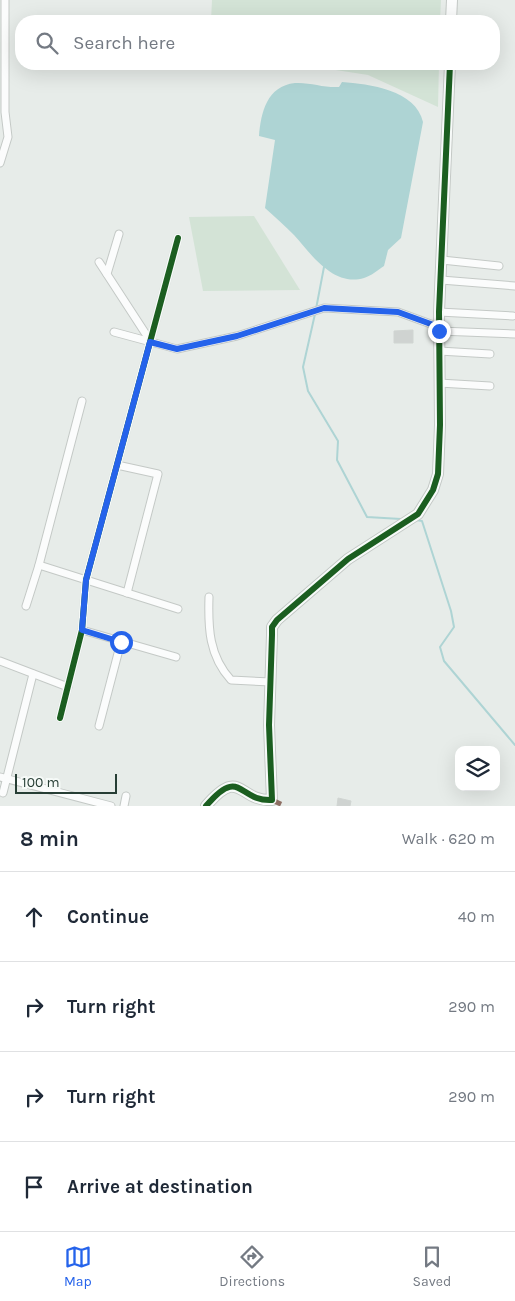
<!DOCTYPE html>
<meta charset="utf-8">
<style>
body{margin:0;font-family:Karla,sans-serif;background:#f6f6f7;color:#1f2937}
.controls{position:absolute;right:15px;bottom:15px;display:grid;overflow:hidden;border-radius:10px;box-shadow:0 5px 20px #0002}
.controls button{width:45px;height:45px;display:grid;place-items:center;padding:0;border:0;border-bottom:1px solid #e0e1e3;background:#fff;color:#1f2937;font:25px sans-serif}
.scale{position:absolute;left:15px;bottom:12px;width:102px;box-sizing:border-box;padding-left:5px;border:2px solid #273e35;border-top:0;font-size:14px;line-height:18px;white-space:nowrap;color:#273e35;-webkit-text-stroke:4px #f6faf8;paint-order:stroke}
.stop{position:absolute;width:15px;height:15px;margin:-11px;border:4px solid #2563eb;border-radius:50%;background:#fff}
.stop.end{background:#2563eb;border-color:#fff;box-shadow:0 1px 5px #0008}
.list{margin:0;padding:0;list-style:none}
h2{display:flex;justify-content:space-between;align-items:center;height:65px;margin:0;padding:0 20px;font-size:21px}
h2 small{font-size:16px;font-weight:400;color:#747a83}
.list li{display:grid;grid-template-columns:32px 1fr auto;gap:15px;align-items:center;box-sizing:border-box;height:90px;padding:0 20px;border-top:1px solid #e0e1e3}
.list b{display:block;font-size:19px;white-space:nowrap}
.list em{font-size:16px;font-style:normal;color:#747a83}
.icon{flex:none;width:28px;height:28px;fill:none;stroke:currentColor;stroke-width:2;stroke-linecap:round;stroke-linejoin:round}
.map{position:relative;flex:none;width:515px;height:806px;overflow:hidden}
.search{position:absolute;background:#fff;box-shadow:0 5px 20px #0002;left:15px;right:15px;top:15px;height:55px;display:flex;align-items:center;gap:12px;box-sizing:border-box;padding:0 18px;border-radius:20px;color:#747a83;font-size:19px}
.sheet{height:425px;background:#fff}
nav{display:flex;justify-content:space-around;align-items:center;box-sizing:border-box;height:70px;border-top:1px solid #e0e1e3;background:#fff;font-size:14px;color:#747a83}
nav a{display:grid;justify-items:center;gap:2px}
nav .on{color:#2563eb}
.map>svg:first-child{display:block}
.green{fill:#d3e3d6}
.water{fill:#aed4d4}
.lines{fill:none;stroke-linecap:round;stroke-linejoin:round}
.stream{stroke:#aed4d4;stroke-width:2}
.building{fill:#cfd3d1;stroke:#d0d5d2}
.street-casing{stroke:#c4c9c6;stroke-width:9}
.secondary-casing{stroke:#c4c9c6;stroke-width:12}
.street{stroke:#fbfcfc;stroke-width:7}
.secondary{stroke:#fbfcfc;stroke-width:10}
.quiet{stroke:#8d6e63;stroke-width:5;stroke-dasharray:10 5;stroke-linecap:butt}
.cycleway-casing{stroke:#f6faf8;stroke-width:9}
.cycleway{stroke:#1b5e20;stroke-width:6}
.route{stroke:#2563eb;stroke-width:6}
</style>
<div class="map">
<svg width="515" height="806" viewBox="0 0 515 806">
<rect width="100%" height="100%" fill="#e7ece9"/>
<g class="green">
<path d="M 212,0 L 441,0 L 440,21 L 211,21 Z"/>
<path d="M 297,64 L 439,64 L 438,107 L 368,75 Z"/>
<path d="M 254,216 L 300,290 L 203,291 L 189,217 Z"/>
</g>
<path class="water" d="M 342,82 C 369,84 416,90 423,122 L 401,238 L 388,250 L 384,266 C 378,270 371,276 364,278 C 333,287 311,254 294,235 C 285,226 275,217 265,208 L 275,140 L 259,136 C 261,112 267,86 295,83 C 310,82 324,88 339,87 Z"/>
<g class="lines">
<g class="stream">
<path d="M 316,309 L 324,267"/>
<path d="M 315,314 L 303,367 L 308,391 L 338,441 L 337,460 L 367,517 L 401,519"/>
<path d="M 416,520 L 422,521 L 451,611 L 454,627 L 440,647 L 444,661 L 515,745"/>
</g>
</g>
<g class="building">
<path d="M 413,330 L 413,343 L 394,343 L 394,331 Z"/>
<path d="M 338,798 L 351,801 L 350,806 L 337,806 Z"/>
</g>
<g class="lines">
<defs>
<g id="street">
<path d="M 0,163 L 8,137 L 5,112 L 5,0"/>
<path d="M 442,260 L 499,266"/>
<path d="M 99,262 L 151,342"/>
<path d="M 107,274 L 119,234"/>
<path d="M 441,280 L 515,286"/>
<path d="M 439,312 L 513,316"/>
<path d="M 439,331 L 515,334"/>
<path d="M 114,332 L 177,349 L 237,336 L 324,308 L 398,312 L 439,327"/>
<path d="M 439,351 L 490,354"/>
<path d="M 439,383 L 490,386"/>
<path d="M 117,465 L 158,474 L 127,593"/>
<path d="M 39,565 L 178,609"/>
<path d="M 209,597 C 208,628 209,656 231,680 L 271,682"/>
<path d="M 26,606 L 39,565 L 82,401"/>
<path d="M 82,630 L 176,657"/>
<path d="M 0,661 L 68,687"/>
<path d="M 60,718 L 82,630 L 86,580 L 178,238"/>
<path d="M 99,726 L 121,642"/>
<path d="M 0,777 L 111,806"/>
<path d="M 3,793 L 33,674"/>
<path d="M 124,806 L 126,796"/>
</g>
<g id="secondary">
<path d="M 451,21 L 452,0"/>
<path d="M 206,806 C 241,765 238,802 272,800 L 269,725 L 272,635 L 272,627 L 277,620 L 348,559 L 418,514 L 433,490 L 438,474 L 440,425 L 439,312 L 450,64"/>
</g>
</defs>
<use href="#street" class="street-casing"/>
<use href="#secondary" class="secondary-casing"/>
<use href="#street" class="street"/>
<use href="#secondary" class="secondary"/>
<path class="quiet" d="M 272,800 L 285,806"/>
<defs>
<g id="cycleway">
<path d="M 60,718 L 82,630 L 86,580 L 178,238"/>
<path d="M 206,806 C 241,765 238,802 272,800 L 269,725 L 272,635 L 272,627 L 277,620 L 348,559 L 418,514 L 433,490 L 438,474 L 440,425 L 439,312 L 450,64"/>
</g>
</defs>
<use href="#cycleway" class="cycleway-casing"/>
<use href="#cycleway" class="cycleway"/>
</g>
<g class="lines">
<path class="route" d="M 121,642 L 82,630 L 86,580 L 150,342 L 177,349 L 237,336 L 324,308 L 398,312 L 439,327 L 439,331"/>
</g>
</svg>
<div class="controls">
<button><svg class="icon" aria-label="layers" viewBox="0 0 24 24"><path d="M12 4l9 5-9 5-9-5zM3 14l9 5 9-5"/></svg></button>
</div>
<div class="scale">100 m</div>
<div class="stop" style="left:121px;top:642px"></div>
<div class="stop end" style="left:439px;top:331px"></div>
<div class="search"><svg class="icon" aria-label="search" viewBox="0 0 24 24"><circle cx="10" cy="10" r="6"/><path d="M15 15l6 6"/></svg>Search here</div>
</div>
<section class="sheet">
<h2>8 min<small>Walk · 620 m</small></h2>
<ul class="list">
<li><svg class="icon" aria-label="ahead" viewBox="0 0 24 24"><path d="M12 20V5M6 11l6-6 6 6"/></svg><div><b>Continue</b></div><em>40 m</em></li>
<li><svg class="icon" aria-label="right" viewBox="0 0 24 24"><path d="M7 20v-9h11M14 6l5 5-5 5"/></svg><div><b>Turn right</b></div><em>290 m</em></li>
<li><svg class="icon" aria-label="right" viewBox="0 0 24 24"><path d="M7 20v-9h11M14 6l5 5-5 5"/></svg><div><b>Turn right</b></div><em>290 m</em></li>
<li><svg class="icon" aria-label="arrive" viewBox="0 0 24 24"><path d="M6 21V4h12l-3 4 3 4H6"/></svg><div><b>Arrive at destination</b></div></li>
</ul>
</section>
<nav>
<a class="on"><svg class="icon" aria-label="map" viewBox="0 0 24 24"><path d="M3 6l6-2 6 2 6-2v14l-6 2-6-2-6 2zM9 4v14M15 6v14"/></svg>Map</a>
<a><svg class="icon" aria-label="directions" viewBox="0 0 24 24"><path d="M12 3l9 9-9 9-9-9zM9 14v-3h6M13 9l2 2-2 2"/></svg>Directions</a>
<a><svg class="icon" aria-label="saved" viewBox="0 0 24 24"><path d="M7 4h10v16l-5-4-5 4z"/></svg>Saved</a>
</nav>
